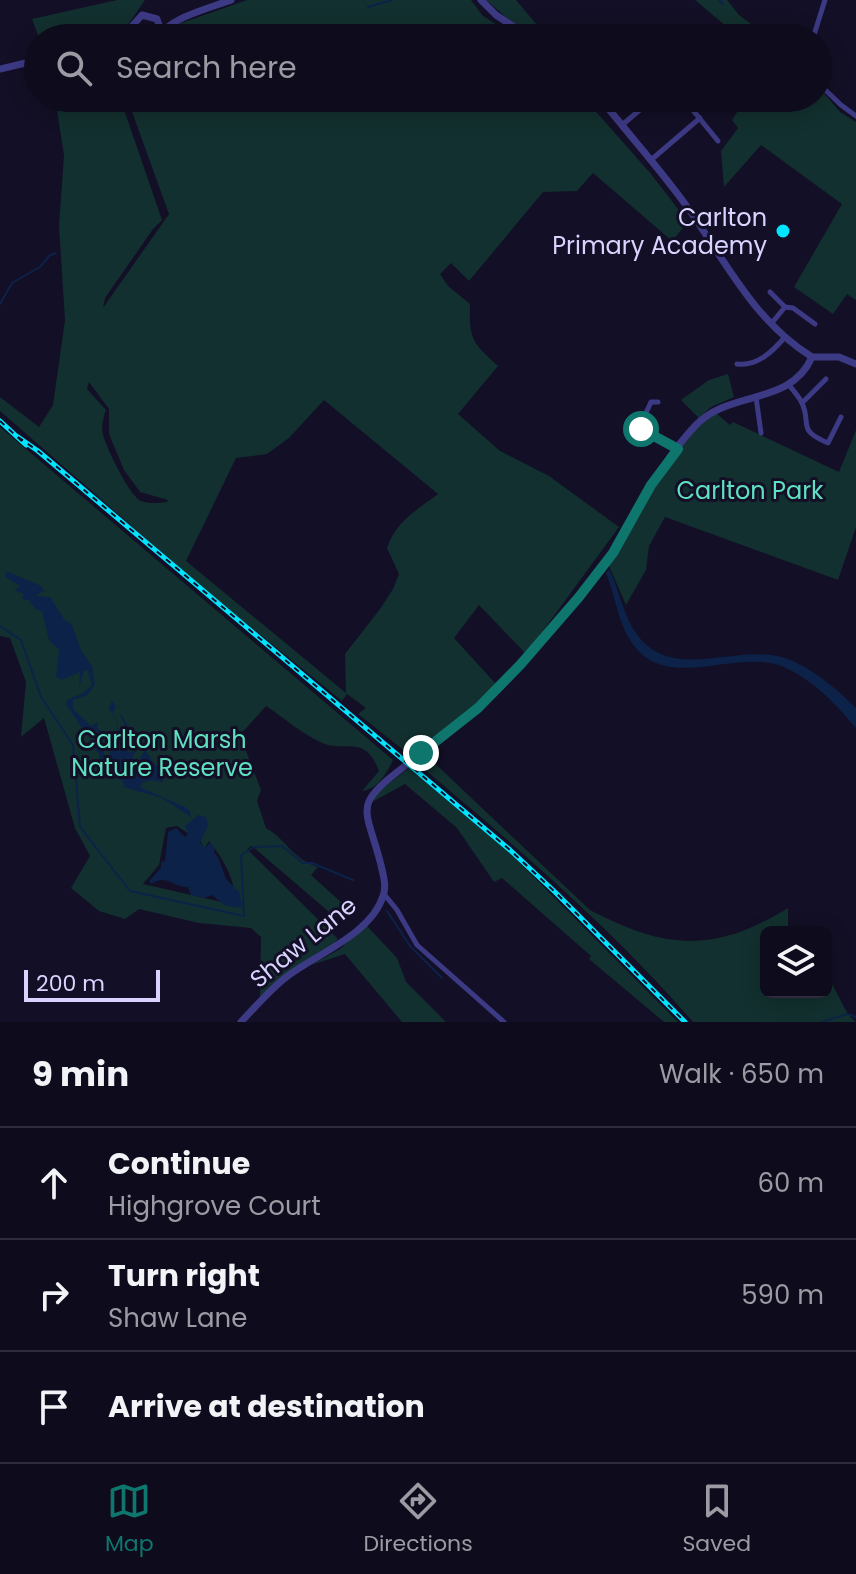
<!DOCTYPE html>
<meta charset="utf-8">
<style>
body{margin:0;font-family:Poppins,sans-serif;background:#1c1929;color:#f1f3f6}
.controls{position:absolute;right:24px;bottom:24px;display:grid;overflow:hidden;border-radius:12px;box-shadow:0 4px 20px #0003}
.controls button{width:72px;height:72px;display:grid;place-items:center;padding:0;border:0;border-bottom:2px solid #2e2b3b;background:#0e0b1c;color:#f1f3f6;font:40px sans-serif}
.scale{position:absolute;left:24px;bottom:20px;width:136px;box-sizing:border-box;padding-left:8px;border:4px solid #d9d4ff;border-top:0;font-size:22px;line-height:28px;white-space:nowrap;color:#d9d4ff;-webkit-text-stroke:6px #130f26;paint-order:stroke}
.stop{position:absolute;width:24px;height:24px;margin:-18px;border:6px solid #0f766e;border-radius:50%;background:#fff}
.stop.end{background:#0f766e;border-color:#fff;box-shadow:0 2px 8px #0008}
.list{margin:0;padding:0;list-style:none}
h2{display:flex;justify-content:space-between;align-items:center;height:104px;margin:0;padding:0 32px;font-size:34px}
h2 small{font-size:26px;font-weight:400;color:#9b9ba3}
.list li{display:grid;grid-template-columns:52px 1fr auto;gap:24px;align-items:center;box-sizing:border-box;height:112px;padding:0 32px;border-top:2px solid #2e2b3b}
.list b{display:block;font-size:30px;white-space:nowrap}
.list p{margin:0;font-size:26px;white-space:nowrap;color:#9b9ba3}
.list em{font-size:26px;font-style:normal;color:#9b9ba3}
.icon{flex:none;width:44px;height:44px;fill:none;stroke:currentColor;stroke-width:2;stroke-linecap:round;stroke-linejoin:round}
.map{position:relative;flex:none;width:856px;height:1022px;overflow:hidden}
.search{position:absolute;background:#0e0b1c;box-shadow:0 4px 20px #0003;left:24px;right:24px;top:24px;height:88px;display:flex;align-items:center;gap:20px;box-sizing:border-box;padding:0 28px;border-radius:44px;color:#9b9ba3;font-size:30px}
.sheet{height:440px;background:#0e0b1c}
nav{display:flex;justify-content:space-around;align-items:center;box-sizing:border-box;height:112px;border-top:2px solid #2e2b3b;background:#0e0b1c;font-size:22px;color:#9b9ba3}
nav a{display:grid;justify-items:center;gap:4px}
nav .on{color:#0f766e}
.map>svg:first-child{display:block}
.green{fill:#12302f;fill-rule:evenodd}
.water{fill:#0c2248}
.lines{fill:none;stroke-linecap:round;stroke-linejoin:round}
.stream{stroke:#0c2248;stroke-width:2}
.minor{stroke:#3d3a85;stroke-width:5}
.tertiary{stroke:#3d3a85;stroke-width:7}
.rail-casing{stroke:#00e5ff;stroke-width:5}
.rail{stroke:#130f26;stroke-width:2;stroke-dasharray:6;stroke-linecap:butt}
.route{stroke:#0f766e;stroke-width:10}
.poi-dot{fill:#00e5ff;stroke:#130f26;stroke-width:3}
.labels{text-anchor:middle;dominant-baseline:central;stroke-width:6;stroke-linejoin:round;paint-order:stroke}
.poi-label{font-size:24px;fill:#d9d4ff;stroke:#130f26;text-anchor:end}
.park-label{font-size:24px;fill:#5fe0c0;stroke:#130f26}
.street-label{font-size:24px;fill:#d9d4ff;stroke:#130f26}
</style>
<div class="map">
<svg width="856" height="1022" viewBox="0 0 856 1022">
<rect width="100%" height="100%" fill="#130f26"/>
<g class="green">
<path d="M 117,0 L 145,0 L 125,29 L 91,38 L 39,38 L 32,19 Z"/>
<path d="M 247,0 L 471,0 L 482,15 L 516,38 L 163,38 L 170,27 Z"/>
<path d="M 486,0 L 516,0 L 542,31 L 542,37 L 513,23 Z"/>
<path d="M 695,0 L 727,0 L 739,15 L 770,38 L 740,38 Z"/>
<path d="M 818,86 L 840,112 L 856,122 L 856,300 L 847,294 L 833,314 L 794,287 L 842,204 L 761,145 L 724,187 L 721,151 L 738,128 L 732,120 L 746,98 L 818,98 Z"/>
<path d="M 55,98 L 120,98 L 162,220 L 153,229 L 105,298 L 103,308 L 169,214 L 127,98 L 584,98 L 651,174 L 688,222 L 672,241 L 593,173 L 577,191 L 543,192 L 469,281 L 451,263 L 440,274 L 448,286 L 470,304 C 469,340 472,342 498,366 L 458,414 L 500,451 L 549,476 L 619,527 L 526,654 L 479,605 L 454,638 L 496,684 L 468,711 L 411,756 L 358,714 L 366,708 L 347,694 L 342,701 L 204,589 L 0,411 L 0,397 L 39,427 L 53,405 L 65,320 L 59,226 L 64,155 ZM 89,382 L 109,409 L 109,434 L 124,470 L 140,492 L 168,500 L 167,502 C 159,503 149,504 141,501 C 129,495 107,449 103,435 C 101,426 103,418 106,410 L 87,389 ZM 324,400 L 438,494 C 417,510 396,521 387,548 L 399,574 L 393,589 L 380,609 L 345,654 L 346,693 L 186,561 L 236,458 L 267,454 L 289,438 Z"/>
<path d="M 728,374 L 734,397 L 711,407 L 699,418 L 681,400 L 709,380 Z"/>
<path d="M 716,413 L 730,425 L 733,422 L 839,472 L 856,430 L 856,527 L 838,580 L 665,517 L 649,546 L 646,570 L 626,605 L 609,566 L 613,558 C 640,507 667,446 716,413 Z"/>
<path d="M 0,427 L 393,760 C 387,773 378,789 362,791 L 379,771 C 365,732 343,754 320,742 C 301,733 284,718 266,706 L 240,735 L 261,790 L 257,801 L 266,828 C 285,838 291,858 318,867 L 311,875 L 353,913 L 328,918 L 328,911 L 252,846 L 247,849 L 338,939 L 327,950 L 260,997 L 261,937 L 251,928 L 199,923 L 139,909 L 125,919 L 99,911 L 71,888 L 90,856 L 75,828 L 44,718 L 21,737 L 26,682 L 10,638 L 0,636 ZM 177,826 L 201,842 L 204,849 L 209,841 C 222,857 237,881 235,905 L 143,884 L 159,865 L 166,828 Z"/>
<path d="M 427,756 L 590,910 C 666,950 715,953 788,908 L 788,932 L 766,932 L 766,992 L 826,992 L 826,976 C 840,992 841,1010 856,1022 L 693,1022 C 611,927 513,844 417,763 Z"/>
<path d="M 409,768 L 507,850 L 678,1022 L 664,1022 L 589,959 L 591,956 L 502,878 L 494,882 L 457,828 L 405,784 L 374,801 L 374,795 Z"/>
<path d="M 366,925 L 397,958 L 406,982 L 446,1022 L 402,1022 L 345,954 L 311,965 L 340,949 Z"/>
</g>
<g class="water">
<path d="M 609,569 C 620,591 623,617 639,637 C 675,682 738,643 785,658 C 811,667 837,689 856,708 L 856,728 C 836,704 810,677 781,666 C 735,649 670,691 635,647 C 618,626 616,597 606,573 Z"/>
<path d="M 6,571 L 41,586 L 44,591 L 35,596 L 50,597 L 64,619 L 72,625 L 81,650 L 92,666 L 95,685 L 87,695 L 73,700 L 73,709 L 91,726 L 98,722 L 97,728 L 107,736 L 119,741 L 116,719 L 109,708 L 112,701 L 116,707 L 113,712 L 123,742 L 130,743 L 126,747 L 130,753 L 138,750 L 133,755 L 133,759 L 139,761 L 144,751 L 133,735 L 128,734 L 119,712 L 153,762 L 160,768 L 163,782 L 151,780 L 142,783 L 140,787 L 185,807 L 190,811 L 191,817 L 162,798 L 124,787 L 123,782 L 99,760 L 99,754 L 91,745 L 92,741 L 97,740 L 104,748 L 103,751 L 106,758 L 110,757 L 109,753 L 122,745 C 116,741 98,731 91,729 L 86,734 L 66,704 L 67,700 L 83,693 L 92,685 L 88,671 L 84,670 L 79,688 L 80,672 L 62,680 L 56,677 L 59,650 L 49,640 L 42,611 L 35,609 L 29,600 L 22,599 L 24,594 L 14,590 L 21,586 L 5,577 Z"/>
<path d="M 198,815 L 206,817 L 208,825 L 200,843 L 205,848 L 210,842 L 215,848 L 214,853 L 218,857 L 226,879 L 239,892 L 242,906 L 238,908 L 224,905 L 212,895 L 204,898 L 191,895 L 188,887 C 173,888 167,873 151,884 L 149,881 L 161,868 L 161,862 L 165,861 L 168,832 L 176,828 L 185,837 L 188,834 L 185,826 Z"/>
</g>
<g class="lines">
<g class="stream">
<path d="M 719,0 L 723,4"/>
<path d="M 368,7 L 392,0"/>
<path d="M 0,304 L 12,283 L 40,267 L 50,255 L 56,253"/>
<path d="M 0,626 L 21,640 L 41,697 L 73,745 L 80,827 L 130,891 L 244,916 L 241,855 L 254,847 L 282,846 L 303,863 L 312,863 L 353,880"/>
<path d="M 387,911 L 410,946 L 442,978"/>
<path d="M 822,1022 L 847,1014 L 856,1017"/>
</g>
<g class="minor">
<path d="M 813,38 L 825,0"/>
<path d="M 818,83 L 841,105 L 856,116"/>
<path d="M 683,98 L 718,141"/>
<path d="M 622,125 L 654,98"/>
<path d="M 651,160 L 700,118"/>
<path d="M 770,292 L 785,307"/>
<path d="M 771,324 L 785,307 L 793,308 L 815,324"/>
<path d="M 737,364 C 757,367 773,351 785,337"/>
<path d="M 789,385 C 793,390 798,396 801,401 C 813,424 795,429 828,443 L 841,417"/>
<path d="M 756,397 L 761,433"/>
<path d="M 658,402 L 651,402 L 639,428 L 677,449"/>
<path d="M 802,403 L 826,379"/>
<path d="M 384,894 L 397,910 L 417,945 L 504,1022"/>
</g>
<g class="tertiary">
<path d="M 481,0 L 496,15 L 531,38"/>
<path d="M 115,38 L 132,27"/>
<path d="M 135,38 L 133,25 L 142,15 L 157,19 L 161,31"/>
<path d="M 158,38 C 168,18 210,8 231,0"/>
<path d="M 0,69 L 38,60"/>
<path d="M 600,98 C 629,135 661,170 688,208 C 726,262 754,321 812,357"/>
<path d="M 812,357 L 839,357 L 856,364"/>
<path d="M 414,759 C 435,742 456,727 476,710 C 504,686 528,657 551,629 C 572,605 595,581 612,553 C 640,510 660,463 695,426 C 729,389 790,407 812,357"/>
<path d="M 241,1022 C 255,1007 269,991 285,978 C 314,955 371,935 383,896 C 387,886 383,875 381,865 C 366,806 351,807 405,766"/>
</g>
<defs>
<g id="rail">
<path d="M 0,421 L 26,445"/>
<path d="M 18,437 L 38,451 L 510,850 L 555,892 L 685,1022"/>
</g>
</defs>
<use href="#rail" class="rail-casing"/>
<use href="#rail" class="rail"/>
</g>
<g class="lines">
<path class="route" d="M 421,753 L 478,708 L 521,664 L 579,597 L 613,553 L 651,485 L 678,449 L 641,429"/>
</g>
<circle class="poi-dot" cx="783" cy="231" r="8"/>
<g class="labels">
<g class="poi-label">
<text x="767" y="217">Carlton<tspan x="767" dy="28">Primary Academy</tspan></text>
</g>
<g class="park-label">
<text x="750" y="490">Carlton Park</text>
<text x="162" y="739">Carlton Marsh<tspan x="162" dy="28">Nature Reserve</tspan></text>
</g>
<g class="street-label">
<text transform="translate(303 942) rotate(-39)">Shaw Lane</text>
</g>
</g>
</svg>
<div class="controls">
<button><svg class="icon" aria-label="layers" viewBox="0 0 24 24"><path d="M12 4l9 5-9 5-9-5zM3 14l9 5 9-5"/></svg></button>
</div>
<div class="scale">200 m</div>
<div class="stop" style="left:641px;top:429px"></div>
<div class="stop end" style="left:421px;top:753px"></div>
<div class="search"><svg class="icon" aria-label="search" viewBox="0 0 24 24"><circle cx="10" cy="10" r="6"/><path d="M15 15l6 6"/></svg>Search here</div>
</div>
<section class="sheet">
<h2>9 min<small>Walk · 650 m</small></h2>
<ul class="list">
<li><svg class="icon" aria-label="ahead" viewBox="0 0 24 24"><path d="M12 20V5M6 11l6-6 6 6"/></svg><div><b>Continue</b><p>Highgrove Court</p></div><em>60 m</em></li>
<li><svg class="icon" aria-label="right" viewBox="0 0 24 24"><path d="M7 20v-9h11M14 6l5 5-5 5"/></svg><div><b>Turn right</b><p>Shaw Lane</p></div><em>590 m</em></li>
<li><svg class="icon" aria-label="arrive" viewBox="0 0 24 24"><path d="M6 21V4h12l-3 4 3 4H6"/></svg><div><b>Arrive at destination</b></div></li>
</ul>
</section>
<nav>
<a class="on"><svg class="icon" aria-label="map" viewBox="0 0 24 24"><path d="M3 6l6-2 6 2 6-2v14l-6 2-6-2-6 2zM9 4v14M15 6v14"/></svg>Map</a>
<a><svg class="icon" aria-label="directions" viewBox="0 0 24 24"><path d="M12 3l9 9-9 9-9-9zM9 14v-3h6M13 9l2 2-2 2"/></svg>Directions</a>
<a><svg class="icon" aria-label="saved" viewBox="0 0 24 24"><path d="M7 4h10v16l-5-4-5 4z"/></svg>Saved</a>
</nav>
